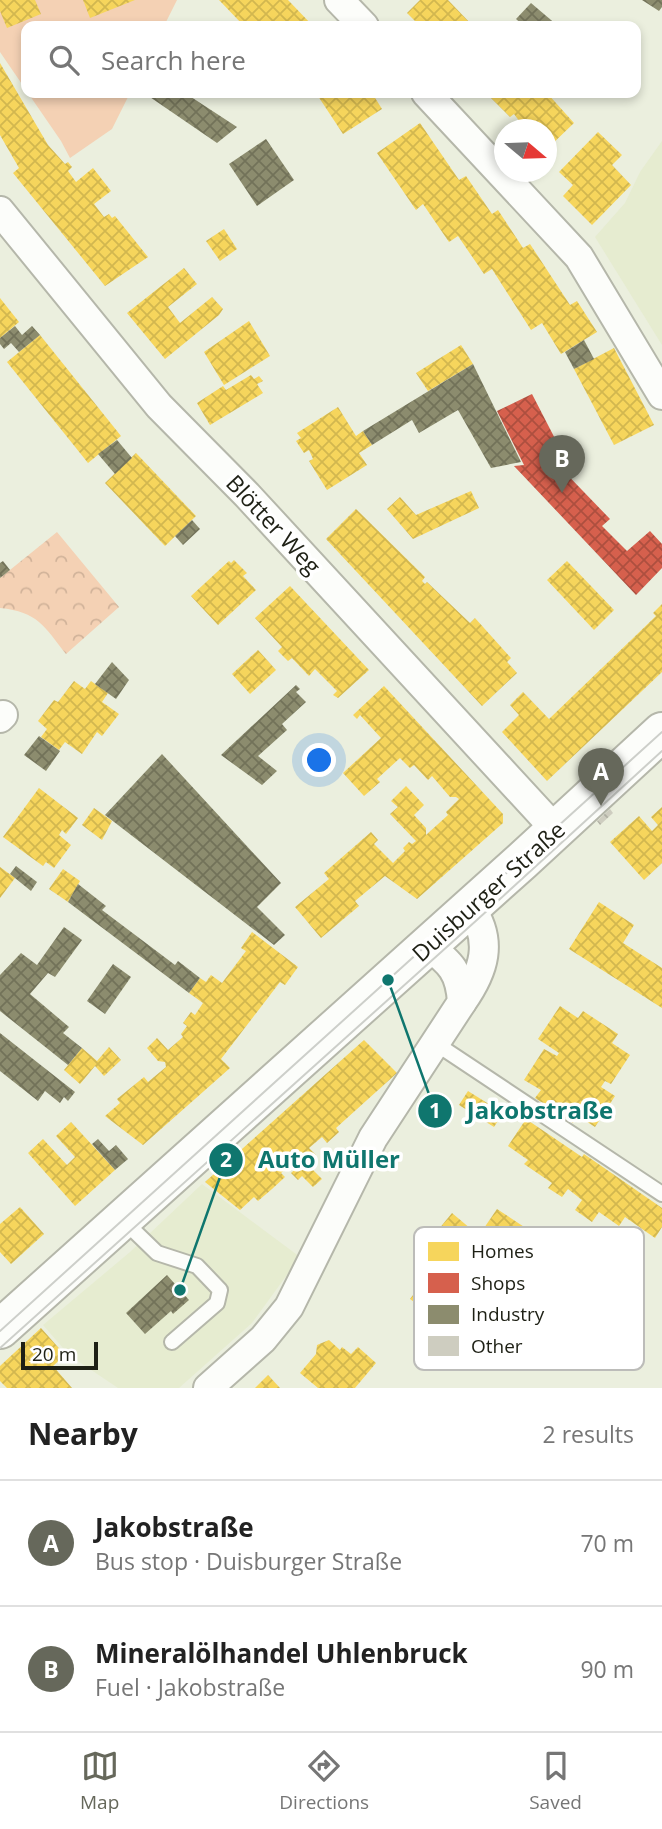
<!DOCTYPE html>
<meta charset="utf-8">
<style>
body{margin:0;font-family:"Open Sans",sans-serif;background:#f6f6f6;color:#222}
.compass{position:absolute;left:494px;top:119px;width:63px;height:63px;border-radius:50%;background:#fff;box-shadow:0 4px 10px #0003;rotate:109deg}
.scale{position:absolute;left:21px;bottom:18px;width:77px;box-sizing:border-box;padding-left:7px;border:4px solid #1e2015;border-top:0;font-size:19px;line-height:24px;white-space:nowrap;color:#1e2015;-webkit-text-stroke:5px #fff;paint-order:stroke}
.you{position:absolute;left:320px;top:761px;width:24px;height:24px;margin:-18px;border:5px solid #fff;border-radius:50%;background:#1a73e8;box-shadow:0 0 0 10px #1a73e833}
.badge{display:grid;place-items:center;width:46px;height:46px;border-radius:50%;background:#66685b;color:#fff;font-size:23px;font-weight:700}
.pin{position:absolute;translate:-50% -58px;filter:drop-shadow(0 2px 4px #0008)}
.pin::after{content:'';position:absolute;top:37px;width:24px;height:21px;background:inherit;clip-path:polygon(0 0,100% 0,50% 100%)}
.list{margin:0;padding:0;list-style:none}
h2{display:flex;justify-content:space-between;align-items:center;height:91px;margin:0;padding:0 28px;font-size:30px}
h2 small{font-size:23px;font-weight:400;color:#767676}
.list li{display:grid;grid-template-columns:46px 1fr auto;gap:21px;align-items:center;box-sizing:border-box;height:126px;padding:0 28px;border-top:2px solid #e0e0e0}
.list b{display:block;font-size:26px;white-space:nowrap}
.list p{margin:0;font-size:23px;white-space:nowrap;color:#767676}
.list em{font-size:23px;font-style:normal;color:#767676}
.icon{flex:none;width:38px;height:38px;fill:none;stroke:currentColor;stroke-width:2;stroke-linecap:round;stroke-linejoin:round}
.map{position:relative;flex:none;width:662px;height:1388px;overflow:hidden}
.search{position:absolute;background:#fff;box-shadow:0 4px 10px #0003;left:21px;right:21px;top:21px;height:77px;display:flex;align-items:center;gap:18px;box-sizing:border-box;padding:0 24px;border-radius:14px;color:#767676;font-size:26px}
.sheet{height:343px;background:#fff}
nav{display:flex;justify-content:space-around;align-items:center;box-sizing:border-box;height:98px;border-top:2px solid #e0e0e0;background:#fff;font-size:19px;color:#767676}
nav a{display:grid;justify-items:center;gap:4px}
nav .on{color:#66685b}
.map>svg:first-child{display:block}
.built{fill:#e6ecd0}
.grass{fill:#f4d1b4}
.park{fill:url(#park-crowns)}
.homes{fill:url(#homes-cross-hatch)}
.shops{fill:url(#shops-cross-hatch)}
.industry{fill:url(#industry-cross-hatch)}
.building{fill:url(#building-cross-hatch)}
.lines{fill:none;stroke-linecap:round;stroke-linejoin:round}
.lane-casing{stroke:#b5b7aa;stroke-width:18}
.street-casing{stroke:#b5b7aa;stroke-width:32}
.secondary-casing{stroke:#b5b7aa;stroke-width:42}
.lane{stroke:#fcfdfa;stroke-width:14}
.street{stroke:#fcfdfa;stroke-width:28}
.secondary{stroke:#fcfdfa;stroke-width:38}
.tram{stroke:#cdcfca;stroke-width:2}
.labels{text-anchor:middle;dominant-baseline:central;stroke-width:7;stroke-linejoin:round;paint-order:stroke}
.street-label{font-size:23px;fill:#1e2015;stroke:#fff}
.key{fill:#fff;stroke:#bcbcb9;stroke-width:2}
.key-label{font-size:19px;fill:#1e2015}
.leader{fill:none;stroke:#0f766e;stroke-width:2.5}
.callout-dot{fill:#0f766e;stroke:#fff;stroke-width:2.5}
.mark-label{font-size:21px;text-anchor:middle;font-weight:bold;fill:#fff}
.callout-label{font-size:24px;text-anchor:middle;font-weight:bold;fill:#0f766e;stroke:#fff;stroke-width:7;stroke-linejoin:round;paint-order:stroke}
</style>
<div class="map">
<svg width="662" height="1388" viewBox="0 0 662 1388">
<defs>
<pattern id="park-crowns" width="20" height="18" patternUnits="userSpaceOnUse" patternTransform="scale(1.75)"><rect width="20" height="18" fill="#f4d1b4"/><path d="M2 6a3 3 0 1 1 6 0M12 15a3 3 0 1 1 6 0" fill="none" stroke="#d1b39a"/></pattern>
<pattern id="homes-cross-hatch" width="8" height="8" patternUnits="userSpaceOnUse" patternTransform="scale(1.75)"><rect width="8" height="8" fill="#f6d55c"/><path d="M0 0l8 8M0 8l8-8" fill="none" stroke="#d2b74f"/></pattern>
<pattern id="shops-cross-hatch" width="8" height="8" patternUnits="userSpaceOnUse" patternTransform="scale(1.75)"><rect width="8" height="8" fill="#d6604d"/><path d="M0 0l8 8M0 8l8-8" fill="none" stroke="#ad4f3f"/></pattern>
<pattern id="industry-cross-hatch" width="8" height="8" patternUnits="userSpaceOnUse" patternTransform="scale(1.75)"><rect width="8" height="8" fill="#8c8c6e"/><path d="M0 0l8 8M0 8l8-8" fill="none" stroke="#727259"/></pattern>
<pattern id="building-cross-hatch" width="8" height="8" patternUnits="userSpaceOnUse" patternTransform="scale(1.75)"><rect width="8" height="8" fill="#cecdc0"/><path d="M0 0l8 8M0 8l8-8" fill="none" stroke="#b0b0a4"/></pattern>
</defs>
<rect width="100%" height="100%" fill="#ebefde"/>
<g class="built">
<path d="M 662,141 L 662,345 L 595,237 L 625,203 L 640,172 Z"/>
<path d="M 202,1184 L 300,1257 L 252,1323 L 179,1388 L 118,1388 L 69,1355 L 43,1325 L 130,1252 Z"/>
</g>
<g class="grass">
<path d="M 0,0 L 177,0 L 164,26 L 26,26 L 26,90 L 0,52 Z"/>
<path d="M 28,93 L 130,93 L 112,129 L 70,158 L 61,141 Z"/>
</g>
<path class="park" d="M 57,532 L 119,607 L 66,654 C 44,626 38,612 0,608 L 0,578 Z"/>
<g class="homes">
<path d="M 0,0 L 35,0 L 41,14 L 7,28 L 0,11 Z"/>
<path d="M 83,0 L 135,0 L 90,18 Z"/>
<path d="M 219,0 L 288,0 L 313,26 L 244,26 Z"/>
<path d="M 420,0 L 448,0 L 473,26 L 420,26 L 407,13 Z"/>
<path d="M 0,63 L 48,145 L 65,164 L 68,162 L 72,167 L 68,171 L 76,182 L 93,168 L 111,191 L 94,204 L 104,217 L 109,214 L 112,218 L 115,216 L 148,257 L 105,286 L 13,173 L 19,168 L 0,135 Z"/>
<path d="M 316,93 L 372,93 L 382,109 L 343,134 Z"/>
<path d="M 488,93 L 547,93 L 574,123 L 547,149 L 547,130 L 526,130 L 514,114 L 510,117 L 488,95 Z"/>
<path d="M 420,123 L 459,180 L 466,176 L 492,214 L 498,210 L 523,248 L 530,244 L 570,305 L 577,301 L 597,332 L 561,354 L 542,323 L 531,330 L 492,269 L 484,274 L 458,236 L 449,242 L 423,204 L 416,210 L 377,153 Z"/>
<path d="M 598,132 L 622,155 L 612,165 L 631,185 L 592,225 L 563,196 L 573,185 L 559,172 Z"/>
<path d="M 224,229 L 237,249 L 220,261 L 206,241 Z"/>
<path d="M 184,268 L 197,284 L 168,307 L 180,323 L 212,297 L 223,309 L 219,315 L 165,359 L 127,313 Z"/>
<path d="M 0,298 L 19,322 L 0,338 Z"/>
<path d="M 249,321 L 270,356 L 224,385 L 204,352 Z"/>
<path d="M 40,335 L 121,436 L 88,463 L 7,362 Z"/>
<path d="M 461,345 L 473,364 L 428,391 L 416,373 Z"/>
<path d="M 614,348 L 654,425 L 614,445 L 574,369 Z"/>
<path d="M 251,375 L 254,379 L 259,376 L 263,381 L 257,384 L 263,393 L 210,425 L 197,403 L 223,386 L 226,390 Z"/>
<path d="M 338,407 L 356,436 L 363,431 L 372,445 L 359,453 L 367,465 L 327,490 L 309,461 L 313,459 L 309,450 L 304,453 L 296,441 L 301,438 L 297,433 Z"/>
<path d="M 136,453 L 196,516 L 165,546 L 105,483 Z"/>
<path d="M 471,491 L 479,508 L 413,539 L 387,509 L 400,497 L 416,515 Z"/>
<path d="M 356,509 L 425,577 L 422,581 L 425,584 L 427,582 L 470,623 L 475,618 L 511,658 L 507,662 L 517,673 L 482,706 L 326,539 Z"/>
<path d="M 234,560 L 247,573 L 243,576 L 256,590 L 218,625 L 191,596 L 229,561 L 231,563 Z"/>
<path d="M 567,561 L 614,610 L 594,630 L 547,580 Z"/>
<path d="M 290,586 L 369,670 L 338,698 L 333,695 L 337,691 L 315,669 L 309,676 L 292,658 L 288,661 L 278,651 L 282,647 L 255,618 Z"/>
<path d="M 662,604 L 662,672 L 547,781 L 502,732 L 519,715 L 510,705 L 523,692 L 549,719 L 656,616 L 653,613 Z"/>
<path d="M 258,650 L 276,670 L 250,694 L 232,674 Z"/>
<path d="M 74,681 L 85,689 L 91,681 L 95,684 L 108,693 L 102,702 L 119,714 L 102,736 L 97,732 L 82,754 L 65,742 L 59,750 L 41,737 L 47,729 L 38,721 L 54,700 L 58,702 Z"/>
<path d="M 384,686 L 503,814 L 503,823 L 417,899 L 385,876 L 355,901 L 359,906 L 321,938 L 295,907 L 329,879 L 324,873 L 371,832 L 378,840 L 374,844 L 393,863 L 405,851 L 403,848 L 409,842 L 412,844 L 416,841 L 390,814 L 398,807 L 391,801 L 406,786 L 424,805 L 414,815 L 426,828 L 426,835 L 448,815 L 446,812 L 459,799 L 456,797 L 450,797 L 432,776 L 428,780 L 414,765 L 410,768 L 400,758 L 377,779 L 380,782 L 364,796 L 343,773 L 381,738 L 360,715 L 357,719 L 353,715 Z"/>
<path d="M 39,788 L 78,818 L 66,834 L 62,830 L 59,835 L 71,845 L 54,868 L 46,862 L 43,866 L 3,837 Z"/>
<path d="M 662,807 L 662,863 L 644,880 L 610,842 L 639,816 L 652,831 L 658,825 L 651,817 Z"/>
<path d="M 94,808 L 112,821 L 102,840 L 82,825 Z"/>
<path d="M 0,867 L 15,878 L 0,898 Z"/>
<path d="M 63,869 L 80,881 L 68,902 L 49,889 Z"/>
<path d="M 599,902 L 634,925 L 623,943 L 662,968 L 662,1008 L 569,949 Z"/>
<path d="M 252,932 L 298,967 L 285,985 L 280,982 L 221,1059 L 230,1068 L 143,1145 L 105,1116 L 120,1103 L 117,1099 L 144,1077 L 148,1082 L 166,1067 L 165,1062 L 158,1061 L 147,1048 L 157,1038 L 168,1050 L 183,1037 L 181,1034 L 187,1026 L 183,1023 L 191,1012 L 195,1015 L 203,1003 L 189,993 L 200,978 L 206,982 L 211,975 L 222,983 L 246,951 L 241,948 Z"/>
<path d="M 560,1006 L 578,1018 L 583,1011 L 618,1034 L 612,1043 L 630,1055 L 611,1084 L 605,1081 L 601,1087 L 615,1096 L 595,1127 L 578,1116 L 573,1123 L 535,1098 L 541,1090 L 524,1080 L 544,1049 L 557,1056 L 559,1053 L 538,1039 Z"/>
<path d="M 364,1040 L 397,1073 L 336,1128 L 339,1132 L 327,1143 L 322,1137 L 309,1148 L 316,1155 L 306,1163 L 322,1179 L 313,1187 L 302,1176 L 298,1180 L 291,1173 L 304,1161 L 300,1156 L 281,1173 L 285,1177 L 272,1189 L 258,1201 L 254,1197 L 240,1210 L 205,1182 Z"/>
<path d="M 109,1047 L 121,1060 L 104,1076 L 95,1066 L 80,1084 L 64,1070 L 82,1048 L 97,1061 Z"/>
<path d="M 468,1091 L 503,1113 L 494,1127 L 459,1105 Z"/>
<path d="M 526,1119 L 582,1157 L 584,1154 L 662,1208 L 662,1227 L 655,1238 L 625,1217 L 619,1226 L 599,1212 L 592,1222 L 575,1210 L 582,1200 L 568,1189 L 562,1197 L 548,1188 L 552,1183 L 524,1164 L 528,1160 L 508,1146 Z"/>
<path d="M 71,1122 L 115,1170 L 75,1206 L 28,1153 L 43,1139 L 67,1165 L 75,1157 L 56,1136 Z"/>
<path d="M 20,1207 L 44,1234 L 11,1264 L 0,1252 L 0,1224 Z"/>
<path d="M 497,1209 L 556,1248 L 541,1271 L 482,1231 Z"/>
<path d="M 452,1213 L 471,1229 L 453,1251 L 434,1235 Z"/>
<path d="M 443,1256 L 475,1280 L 442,1323 L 410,1299 Z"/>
<path d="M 41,1328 L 65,1355 L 53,1366 L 72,1388 L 7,1388 L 0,1381 L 0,1366 Z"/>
<path d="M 329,1340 L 340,1350 L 342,1347 L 351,1354 L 358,1347 L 376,1363 L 355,1388 L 318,1388 L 300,1373 L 316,1354 L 317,1345 Z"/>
<path d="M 268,1375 L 280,1388 L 255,1388 Z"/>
</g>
<path class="shops" d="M 532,394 L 565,458 L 553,460 L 610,519 L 602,526 L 627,551 L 650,531 L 662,544 L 662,568 L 636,595 L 514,466 L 524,465 L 497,411 Z"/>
<g class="industry">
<path d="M 642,0 L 662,0 L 662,7 L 659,11 Z"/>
<path d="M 531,3 L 558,26 L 524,26 L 516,19 Z"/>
<path d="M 144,93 L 185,93 L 237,127 L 217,143 Z"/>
<path d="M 266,139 L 294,180 L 257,206 L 229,164 Z"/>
<path d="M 15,326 L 22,335 L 32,326 L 40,335 L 19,352 L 11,343 L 4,349 L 0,344 L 0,338 Z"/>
<path d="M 584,340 L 594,359 L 574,369 L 565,352 Z"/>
<path d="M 473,364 L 521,462 L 491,468 L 458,410 L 419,433 L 412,420 L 372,445 L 363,431 Z"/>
<path d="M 117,440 L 132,458 L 115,474 L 98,454 Z"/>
<path d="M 192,520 L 200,529 L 183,545 L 175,536 Z"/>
<path d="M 3,561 L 10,570 L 0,578 L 0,563 Z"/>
<path d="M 112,662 L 129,680 L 116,699 L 95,684 Z"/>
<path d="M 296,685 L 300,689 L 296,692 L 306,702 L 282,724 L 287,730 L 258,756 L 277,771 L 262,785 L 221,755 Z"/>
<path d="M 39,736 L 60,751 L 46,771 L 24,755 Z"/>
<path d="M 162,754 L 281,883 L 257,907 L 285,935 L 274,945 L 105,815 Z"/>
<path d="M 16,866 L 37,882 L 31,891 L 10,874 Z"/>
<path d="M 78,884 L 106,906 L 102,910 L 175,965 L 178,961 L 200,978 L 189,993 L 68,902 Z"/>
<path d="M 64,927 L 82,940 L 55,977 L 48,973 L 30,994 L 69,1027 L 63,1033 L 82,1048 L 68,1065 L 0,1011 L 0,975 L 21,953 L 37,965 Z"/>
<path d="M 113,964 L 131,977 L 105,1014 L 87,1001 Z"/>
<path d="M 0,1033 L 75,1092 L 68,1101 L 64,1097 L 60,1103 L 45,1091 L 38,1101 L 0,1071 Z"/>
<path d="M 98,1139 L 109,1151 L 116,1145 L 128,1159 L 115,1170 L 92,1144 Z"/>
<path d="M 167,1275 L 189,1300 L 173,1314 L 171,1311 L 145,1334 L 126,1313 Z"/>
</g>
<path class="building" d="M 610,809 L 613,813 L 600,825 L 597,821 Z"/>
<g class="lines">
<defs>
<g id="lane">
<path d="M 435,1043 L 662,1194"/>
<path d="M 124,1221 L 157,1253 L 197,1266 L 220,1290 L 217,1303 L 172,1342"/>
</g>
<g id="street">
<path d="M 339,0 L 364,26"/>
<path d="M 426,93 L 579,257 L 662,395"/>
<path d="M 0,211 L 159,406 L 247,495 L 556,830"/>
<path d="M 0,718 L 3,715"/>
<path d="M 462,1002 C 484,971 494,941 470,907"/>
<path d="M 208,1388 L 263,1339 L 289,1307 L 373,1138 L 462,1002 C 460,972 451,963 427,945"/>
</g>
<path id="secondary" d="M 0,1329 L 522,861 L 662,732"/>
</defs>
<use href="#lane" class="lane-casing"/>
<use href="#street" class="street-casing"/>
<use href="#secondary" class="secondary-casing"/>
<use href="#lane" class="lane"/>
<use href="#street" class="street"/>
<use href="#secondary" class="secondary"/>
<g class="tram">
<path d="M 0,1331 L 662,732"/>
<path d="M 0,1348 L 478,919 L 662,751"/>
</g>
</g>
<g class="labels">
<g class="street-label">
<text transform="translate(274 524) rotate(47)">Blötter Weg</text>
<text transform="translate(488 891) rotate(-42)">Duisburger Straße</text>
</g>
</g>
<rect x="414" y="1227" width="230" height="143" rx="10" class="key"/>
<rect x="428" y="1242" width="31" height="19" fill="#f6d55c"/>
<rect x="428" y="1273" width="31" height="20" fill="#d6604d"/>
<rect x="428" y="1305" width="31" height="19" fill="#8c8c6e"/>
<rect x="428" y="1336" width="31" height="20" fill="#cecdc0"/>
<g class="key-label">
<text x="471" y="1258">Homes</text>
<text x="471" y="1290">Shops</text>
<text x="471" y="1321">Industry</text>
<text x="471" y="1353">Other</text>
</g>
<path class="leader" d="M388 980L435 1111M180 1290L226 1160"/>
<g class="callout-dot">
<circle cx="388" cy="980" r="7"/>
<circle cx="180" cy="1290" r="7"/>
<circle cx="435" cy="1111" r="18"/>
<circle cx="226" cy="1160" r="18"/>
</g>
<g class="mark-label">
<text x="435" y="1118">1</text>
<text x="226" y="1167">2</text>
</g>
<g class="callout-label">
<text x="540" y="1119">Jakobstraße</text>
<text x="329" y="1168">Auto Müller</text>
</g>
</svg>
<svg class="compass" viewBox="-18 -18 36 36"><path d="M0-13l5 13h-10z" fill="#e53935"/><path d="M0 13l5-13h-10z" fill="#767676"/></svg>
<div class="scale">20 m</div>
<div class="you"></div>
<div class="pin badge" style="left:601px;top:806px">A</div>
<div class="pin badge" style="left:562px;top:493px">B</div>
<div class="search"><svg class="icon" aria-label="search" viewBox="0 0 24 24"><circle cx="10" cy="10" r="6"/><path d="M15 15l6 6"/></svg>Search here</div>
</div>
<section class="sheet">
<h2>Nearby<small>2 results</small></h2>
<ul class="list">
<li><span class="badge">A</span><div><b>Jakobstraße</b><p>Bus stop · Duisburger Straße</p></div><em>70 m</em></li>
<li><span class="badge">B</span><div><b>Mineralölhandel Uhlenbruck</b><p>Fuel · Jakobstraße</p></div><em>90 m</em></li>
</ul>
</section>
<nav>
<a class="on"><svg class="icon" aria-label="map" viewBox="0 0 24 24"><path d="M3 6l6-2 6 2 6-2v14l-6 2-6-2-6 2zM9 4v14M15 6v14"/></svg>Map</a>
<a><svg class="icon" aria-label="directions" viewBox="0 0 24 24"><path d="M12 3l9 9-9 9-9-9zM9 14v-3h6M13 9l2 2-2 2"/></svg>Directions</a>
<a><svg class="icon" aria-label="saved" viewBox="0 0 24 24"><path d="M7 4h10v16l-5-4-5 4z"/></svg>Saved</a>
</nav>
